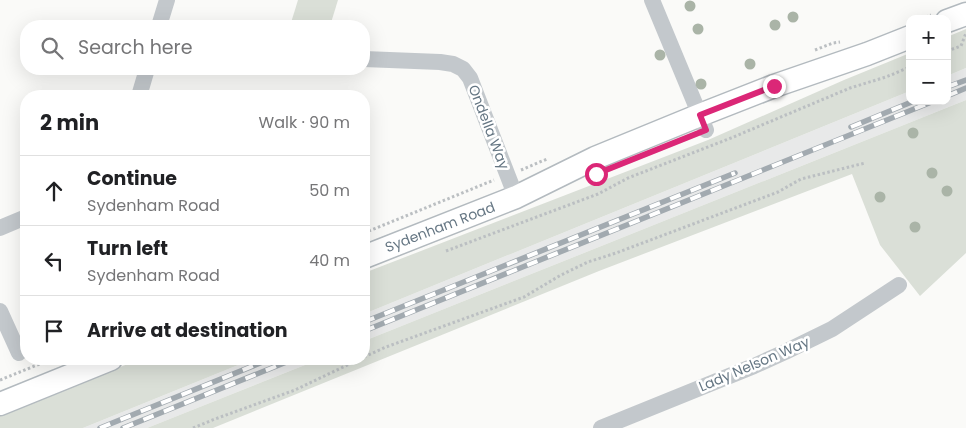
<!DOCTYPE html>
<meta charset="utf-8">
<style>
body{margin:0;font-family:Poppins,sans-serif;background:#f6f6f6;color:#202124}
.controls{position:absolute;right:15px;top:15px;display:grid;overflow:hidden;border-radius:10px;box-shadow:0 5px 20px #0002}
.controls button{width:45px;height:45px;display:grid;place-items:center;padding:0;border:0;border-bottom:1px solid #e0e0e0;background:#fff;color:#202124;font:25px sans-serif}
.stop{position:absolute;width:15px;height:15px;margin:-11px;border:4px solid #db2777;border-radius:50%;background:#fff}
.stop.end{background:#db2777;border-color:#fff;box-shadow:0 1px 5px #0008}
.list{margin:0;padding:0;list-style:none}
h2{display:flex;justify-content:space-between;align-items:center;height:65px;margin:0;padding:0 20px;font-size:21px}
h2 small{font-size:16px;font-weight:400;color:#757577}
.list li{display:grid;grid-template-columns:32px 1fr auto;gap:15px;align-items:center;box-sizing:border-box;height:70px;padding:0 20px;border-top:1px solid #e0e0e0}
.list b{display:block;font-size:19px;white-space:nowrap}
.list p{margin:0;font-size:16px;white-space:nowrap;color:#757577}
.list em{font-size:16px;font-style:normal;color:#757577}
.icon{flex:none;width:28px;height:28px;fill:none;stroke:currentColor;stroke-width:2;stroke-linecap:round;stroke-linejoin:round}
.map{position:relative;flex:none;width:966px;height:428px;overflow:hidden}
.search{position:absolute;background:#fff;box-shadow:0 5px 20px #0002;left:20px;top:20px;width:350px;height:55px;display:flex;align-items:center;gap:12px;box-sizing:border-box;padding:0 18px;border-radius:20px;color:#757577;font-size:19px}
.panel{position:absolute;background:#fff;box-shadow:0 5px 20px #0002;left:20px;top:90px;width:350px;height:275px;border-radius:20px}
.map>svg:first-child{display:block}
.built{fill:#e8e9e9}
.green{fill:#dadfd7}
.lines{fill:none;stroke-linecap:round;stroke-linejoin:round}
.secondary-casing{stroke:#b3babf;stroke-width:25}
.path{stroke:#bbbfc2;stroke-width:3;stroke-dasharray:2.5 2.5;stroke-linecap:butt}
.street{stroke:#c3c8cc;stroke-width:16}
.secondary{stroke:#fff;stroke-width:22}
.rail-casing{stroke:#a2aab0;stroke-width:5.5}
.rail{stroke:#fff;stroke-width:4;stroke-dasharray:11;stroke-linecap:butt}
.tree{fill:#aab4a7}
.route{stroke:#db2777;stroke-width:6}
.labels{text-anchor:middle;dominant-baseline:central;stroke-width:5;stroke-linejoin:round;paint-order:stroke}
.street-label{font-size:14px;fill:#657683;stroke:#fff}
</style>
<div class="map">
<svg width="966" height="428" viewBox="0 0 966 428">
<rect width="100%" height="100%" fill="#fafaf8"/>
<g class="built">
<path d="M 966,68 L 966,100 L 364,341 L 364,314 L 910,91 L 910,101 L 947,101 L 947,76 Z"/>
<path d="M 253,359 L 320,359 L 147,428 L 83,428 Z"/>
</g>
<g class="green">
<path d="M 298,0 L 338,0 L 330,26 L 290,26 Z"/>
<path d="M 966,29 L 966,68 L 947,76 L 947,37 Z"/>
<path d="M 910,53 L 910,91 L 364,314 L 364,273 L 708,140 L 844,80 Z"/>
<path d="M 966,100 L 966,253 L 920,296 L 880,245 L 852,174 L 599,271 L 213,428 L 147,428 L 320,359 L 364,359 L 364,341 Z"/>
<path d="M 141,359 L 253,359 L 83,428 L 0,428 L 0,413 Z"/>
</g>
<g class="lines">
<defs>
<g id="secondary">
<path d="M 947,21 L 966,14"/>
<path d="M 364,257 L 516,197 L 595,158 L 700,115 L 774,86 L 867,54 L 910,37"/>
<path d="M 0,404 L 111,359"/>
</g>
</defs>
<use href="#secondary" class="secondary-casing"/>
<g class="path">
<path d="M 921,19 L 931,15"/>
<path d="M 815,50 L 833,43 L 840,42"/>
<path d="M 947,51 L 961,46 L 966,33"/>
<path d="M 521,170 L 547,159"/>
<path d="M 364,233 L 494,180"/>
<path d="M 446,251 L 598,194 L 628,178 L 731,138 L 850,88 L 886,77 L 910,67"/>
<path d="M 364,357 L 386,347 L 524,297 L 561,275 L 588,262 L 616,253 L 778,192 L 801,179 L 865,163"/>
<path d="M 37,359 L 39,364"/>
<path d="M 0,380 L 52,359"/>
<path d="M 193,428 L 215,419 L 295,390 L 360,359"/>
</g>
<g class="street">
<path d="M 652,0 L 706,130"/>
<path d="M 159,26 L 167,0"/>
<path d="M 364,59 L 440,62 L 453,64 L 463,69 L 470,78 L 516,197"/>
<path d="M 139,96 L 147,69"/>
<path d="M 0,228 L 26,217"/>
<path d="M 0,311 L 19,353"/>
<path d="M 601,428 L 754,366 L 785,352 L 832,329 L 899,285"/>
</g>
<use href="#secondary" class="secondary"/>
<defs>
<g id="rail">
<path d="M 947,87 L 966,80"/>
<path d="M 947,96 L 966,88"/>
<path d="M 851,127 L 914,101"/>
<path d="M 364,322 L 735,173"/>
<path d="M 364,331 L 934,101"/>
<path d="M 100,428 L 270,359"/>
<path d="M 123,428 L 294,359"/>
</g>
</defs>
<use href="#rail" class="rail-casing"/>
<use href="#rail" class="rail"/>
</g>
<g class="tree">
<circle cx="690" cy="6" r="5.5"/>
<circle cx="793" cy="17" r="5.5"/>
<circle cx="775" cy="25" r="5.5"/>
<circle cx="698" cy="29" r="5.5"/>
<circle cx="660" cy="55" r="5.5"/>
<circle cx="750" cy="64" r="5.5"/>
<circle cx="701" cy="84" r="5.5"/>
<circle cx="913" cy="133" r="5.5"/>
<circle cx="932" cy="173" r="5.5"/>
<circle cx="947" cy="191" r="5.5"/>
<circle cx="880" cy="197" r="5.5"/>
<circle cx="915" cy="227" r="5.5"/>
</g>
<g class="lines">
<path class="route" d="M 596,174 L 706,130 L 700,115 L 774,86"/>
</g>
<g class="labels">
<g class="street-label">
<text transform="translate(489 127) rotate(69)">Ondella Way</text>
<text transform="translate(440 227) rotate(-21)">Sydenham Road</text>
<text transform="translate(754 364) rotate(-23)">Lady Nelson Way</text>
</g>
</g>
</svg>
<div class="controls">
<button>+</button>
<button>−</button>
</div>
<div class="stop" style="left:596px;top:174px"></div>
<div class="stop end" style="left:774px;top:86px"></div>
<div class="search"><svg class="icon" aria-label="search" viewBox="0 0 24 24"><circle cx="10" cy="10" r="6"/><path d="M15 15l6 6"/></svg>Search here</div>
<section class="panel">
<h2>2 min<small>Walk · 90 m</small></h2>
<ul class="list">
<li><svg class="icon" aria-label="ahead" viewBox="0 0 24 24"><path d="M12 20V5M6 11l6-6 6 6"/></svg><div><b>Continue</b><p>Sydenham Road</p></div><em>50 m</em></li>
<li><svg class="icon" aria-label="left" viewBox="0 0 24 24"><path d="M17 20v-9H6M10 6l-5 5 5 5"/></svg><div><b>Turn left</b><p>Sydenham Road</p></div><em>40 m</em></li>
<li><svg class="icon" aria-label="arrive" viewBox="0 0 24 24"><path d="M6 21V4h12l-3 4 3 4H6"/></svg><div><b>Arrive at destination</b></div></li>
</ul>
</section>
</div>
